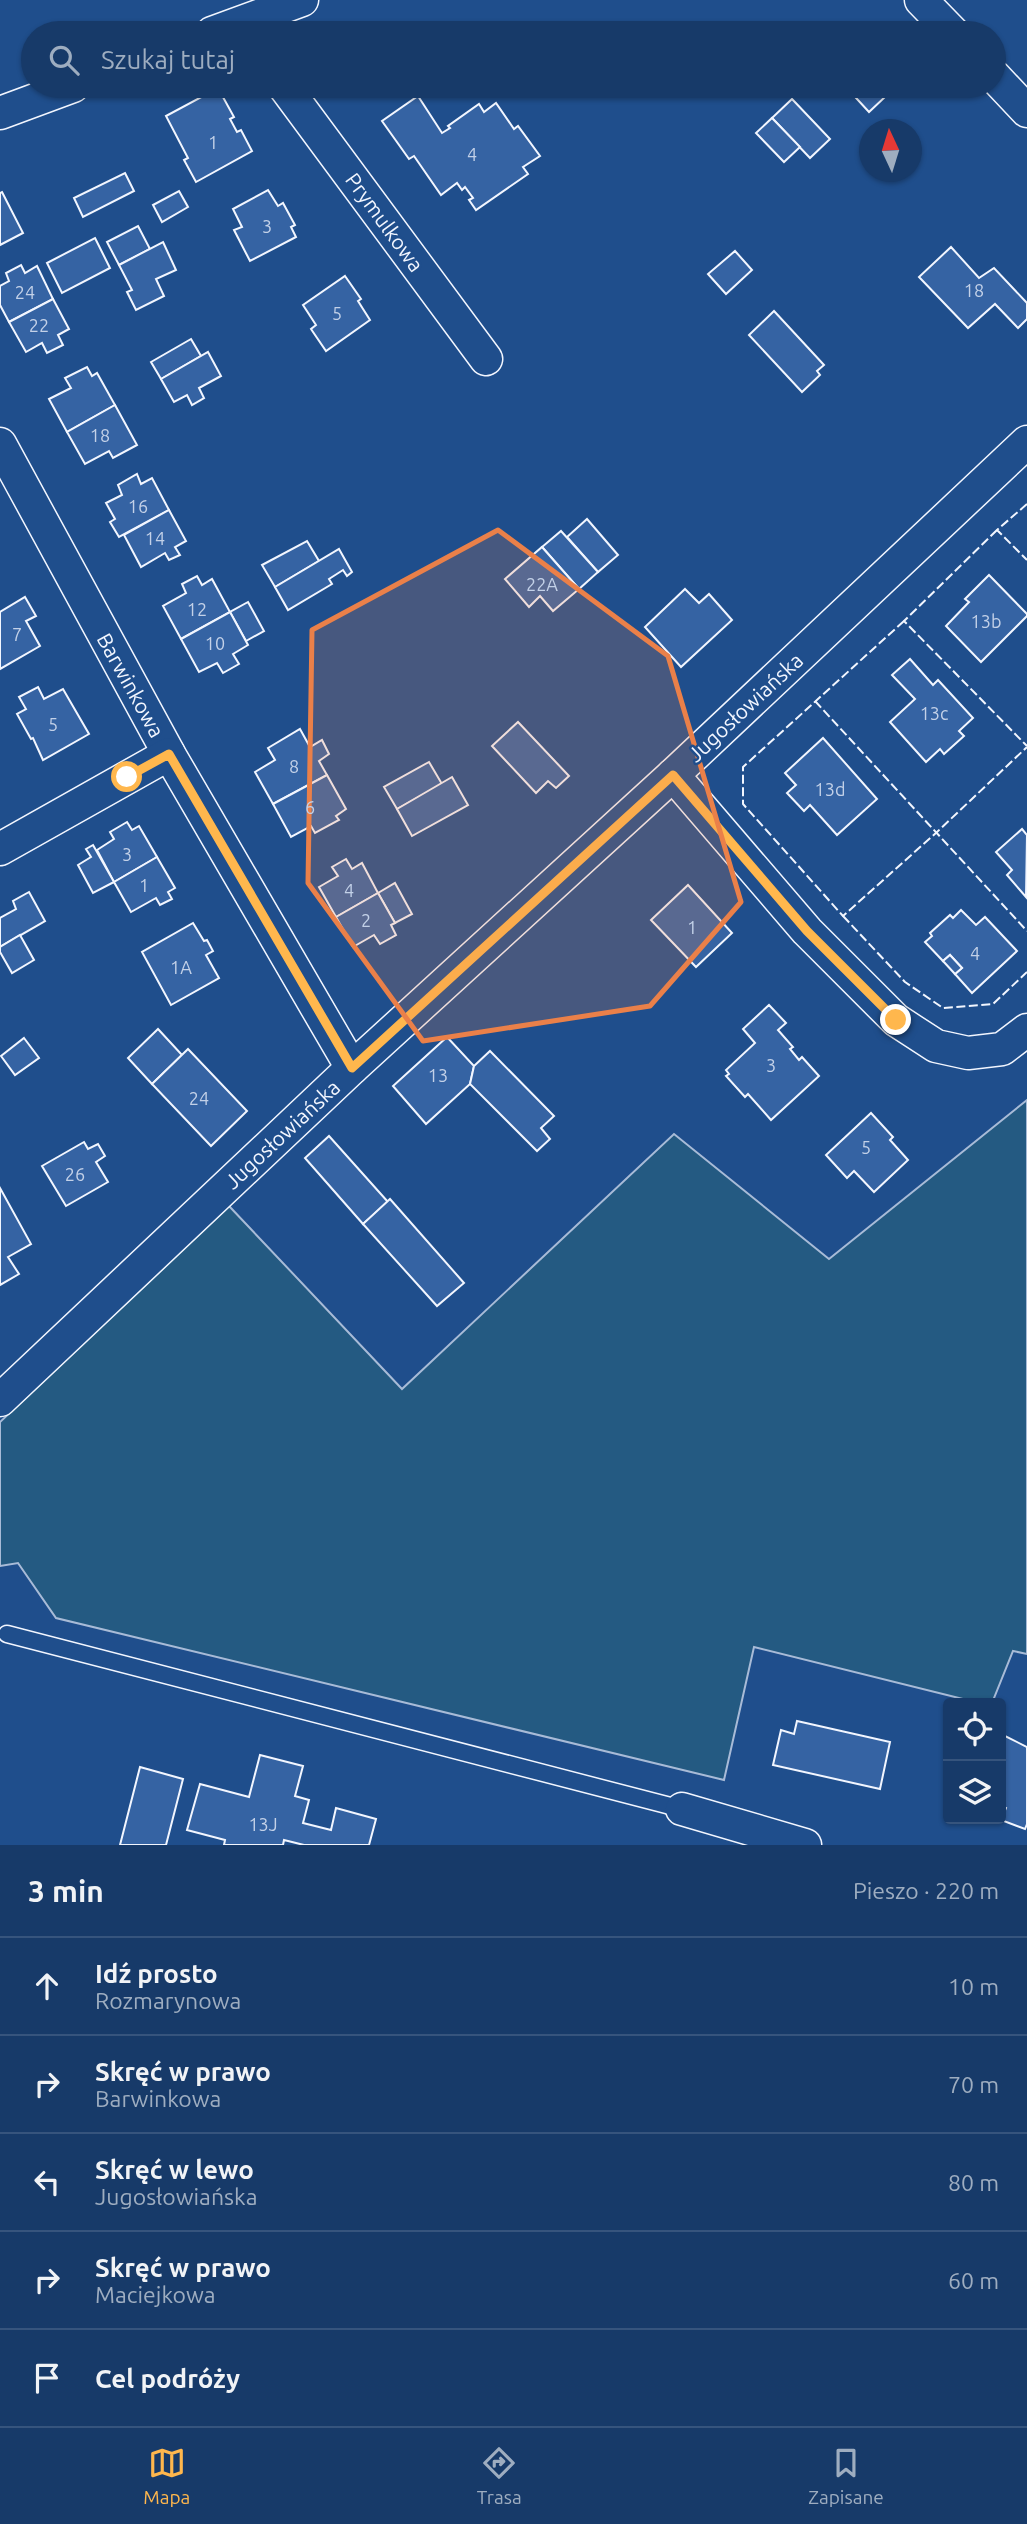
<!DOCTYPE html>
<html lang="pl">
<meta charset="utf-8">
<style>
body{margin:0;font-family:Ubuntu,sans-serif;background:#244571;color:#f1f3f6}
.controls{position:absolute;right:21px;bottom:21px;display:grid;overflow:hidden;border-radius:7px;box-shadow:0 2px 5px #0004}
.controls button{width:63px;height:63px;display:grid;place-items:center;padding:0;border:0;border-bottom:2px solid #36547d;background:#173a69;color:#f1f3f6;font:35px sans-serif}
.compass{position:absolute;left:859px;top:119px;width:63px;height:63px;border-radius:50%;background:#173a69;box-shadow:0 2px 5px #0004;rotate:356deg}
.stop{position:absolute;width:21px;height:21px;margin:-16px;border:5px solid #ffb74d;border-radius:50%;background:#fff}
.stop.end{background:#ffb74d;border-color:#fff;box-shadow:0 2px 7px #0008}
.list{margin:0;padding:0;list-style:none}
h2{display:flex;justify-content:space-between;align-items:center;height:91px;margin:0;padding:0 28px;font-size:30px}
h2 small{font-size:23px;font-weight:400;color:#9eadc0}
.list li{display:grid;grid-template-columns:46px 1fr auto;gap:21px;align-items:center;box-sizing:border-box;height:98px;padding:0 28px;border-top:2px solid #36547d}
.list b{display:block;font-size:26px;white-space:nowrap}
.list p{margin:0;font-size:23px;white-space:nowrap;color:#9eadc0}
.list em{font-size:23px;font-style:normal;color:#9eadc0}
.icon{flex:none;width:38px;height:38px;fill:none;stroke:currentColor;stroke-width:2;stroke-linecap:round;stroke-linejoin:round}
.map{position:relative;flex:none;width:1027px;height:1845px;overflow:hidden}
.search{position:absolute;background:#173a69;box-shadow:0 2px 5px #0004;left:21px;right:21px;top:21px;height:77px;display:flex;align-items:center;gap:18px;box-sizing:border-box;padding:0 24px;border-radius:38px;color:#9eadc0;font-size:26px}
.sheet{height:581px;background:#173a69}
nav{display:flex;justify-content:space-around;align-items:center;box-sizing:border-box;height:98px;border-top:2px solid #36547d;background:#173a69;font-size:19px;color:#9eadc0}
nav a{display:grid;justify-items:center;gap:4px}
nav .on{color:#ffb74d}
.map>svg:first-child{display:block}
.green{fill:#245a82;stroke:#a8bbd7;stroke-width:2}
.building{fill:#3563a3;stroke:#f2f6ff;stroke-width:2}
.lines{fill:none;stroke-linecap:round;stroke-linejoin:round}
.service-casing{stroke:#f2f6ff;stroke-width:19}
.minor-casing{stroke:#f2f6ff;stroke-width:35}
.service{stroke:#1f4e8c;stroke-width:16}
.minor{stroke:#1f4e8c;stroke-width:32}
.fence{stroke:#f2f6ff;stroke-width:2;stroke-dasharray:9 3.5;stroke-linecap:butt}
.route{stroke:#ffb74d;stroke-width:9}
.marked{fill:#ea8049;fill-opacity:0.2;stroke:#ea8049;stroke-width:5;stroke-linejoin:round}
.labels{text-anchor:middle;dominant-baseline:central;stroke-width:5;stroke-linejoin:round;paint-order:stroke}
.number-label{font-size:18px;fill:#c3d1e8}
.street-label{font-size:21px;fill:#f2f6ff;stroke:#1f4e8c}
</style>
<div class="map">
<svg width="1027" height="1845" viewBox="0 0 1027 1845">
<rect width="100%" height="100%" fill="#1f4e8c"/>
<path class="green" d="M 1027,1100 L 1027,1654 L 1013,1651 L 992,1703 L 979,1703 L 754,1647 L 724,1780 L 56,1618 L 18,1563 L 0,1566 L 0,1422 L 229,1206 L 402,1389 L 674,1134 L 829,1259 Z"/>
<g class="building">
<path d="M 845,86 L 876,86 L 886,96 L 869,112 Z"/>
<path d="M 218,88 L 234,117 L 230,119 L 237,132 L 241,130 L 252,151 L 196,182 L 184,160 L 188,158 L 166,116 Z"/>
<path d="M 418,96 L 442,133 L 450,128 L 448,126 L 479,104 L 484,112 L 496,103 L 514,129 L 518,126 L 540,156 L 523,167 L 528,174 L 476,210 L 469,200 L 473,198 L 465,187 L 462,190 L 457,183 L 441,195 L 414,156 L 409,159 L 382,121 Z"/>
<path d="M 792,99 L 830,139 L 810,158 L 772,118 Z"/>
<path d="M 772,118 L 800,147 L 784,162 L 756,133 Z"/>
<path d="M 125,173 L 134,191 L 83,217 L 74,198 Z"/>
<path d="M 268,190 L 278,206 L 283,203 L 295,225 L 291,227 L 296,237 L 250,261 L 234,230 L 242,227 L 233,209 Z"/>
<path d="M 179,191 L 188,207 L 162,222 L 153,205 Z"/>
<path d="M 2,192 L 23,233 L 0,245 L 0,193 Z"/>
<path d="M 138,226 L 150,249 L 119,265 L 107,242 Z"/>
<path d="M 95,238 L 110,268 L 62,293 L 47,263 Z"/>
<path d="M 163,242 L 176,270 L 156,279 L 164,296 L 136,310 L 127,292 L 132,290 L 119,265 Z"/>
<path d="M 951,247 L 979,278 L 994,268 L 1027,303 L 1027,319 L 1018,328 L 995,304 L 968,328 L 919,277 Z"/>
<path d="M 735,251 L 752,270 L 726,294 L 708,274 Z"/>
<path d="M 21,265 L 25,273 L 37,266 L 53,299 L 9,322 L 0,305 L 0,286 L 9,281 L 6,273 Z"/>
<path d="M 345,276 L 361,299 L 358,301 L 370,320 L 326,351 L 311,329 L 316,325 L 303,305 Z"/>
<path d="M 53,299 L 69,329 L 58,335 L 63,345 L 47,353 L 42,343 L 26,352 L 9,322 Z"/>
<path d="M 774,311 L 824,365 L 817,371 L 820,375 L 802,392 L 749,335 Z"/>
<path d="M 191,339 L 201,356 L 161,379 L 151,362 Z"/>
<path d="M 208,352 L 221,376 L 199,388 L 204,398 L 192,405 L 187,395 L 174,402 L 161,379 Z"/>
<path d="M 87,367 L 92,376 L 97,373 L 115,405 L 67,432 L 49,399 L 71,388 L 65,378 Z"/>
<path d="M 115,405 L 137,445 L 113,458 L 109,451 L 85,464 L 67,432 Z"/>
<path d="M 137,474 L 141,484 L 152,478 L 169,510 L 119,537 L 110,522 L 115,519 L 106,503 L 122,495 L 118,485 Z"/>
<path d="M 169,510 L 186,541 L 175,547 L 180,555 L 169,560 L 165,553 L 141,567 L 124,535 Z"/>
<path d="M 587,519 L 618,555 L 598,572 L 567,537 Z"/>
<path d="M 561,531 L 598,572 L 579,589 L 542,547 Z"/>
<path d="M 307,541 L 319,561 L 275,587 L 262,565 Z"/>
<path d="M 542,547 L 579,589 L 553,611 L 540,596 L 529,607 L 505,579 Z"/>
<path d="M 339,549 L 352,572 L 347,576 L 343,570 L 329,579 L 332,584 L 288,610 L 275,587 Z"/>
<path d="M 989,575 L 1027,614 L 1027,616 L 981,662 L 946,626 L 969,602 L 965,599 Z"/>
<path d="M 197,576 L 202,585 L 212,579 L 230,612 L 181,639 L 163,606 L 186,593 L 182,584 Z"/>
<path d="M 685,589 L 699,603 L 709,594 L 732,620 L 681,667 L 645,627 Z"/>
<path d="M 25,597 L 36,616 L 26,621 L 40,646 L 0,669 L 0,612 Z"/>
<path d="M 248,602 L 264,631 L 246,641 L 230,612 Z"/>
<path d="M 230,612 L 248,645 L 233,654 L 239,664 L 223,673 L 217,663 L 199,672 L 181,639 Z"/>
<path d="M 910,659 L 933,685 L 938,680 L 973,718 L 959,731 L 964,736 L 944,754 L 940,749 L 926,762 L 890,722 L 915,699 L 892,675 Z"/>
<path d="M 38,687 L 44,699 L 63,689 L 89,734 L 43,760 L 33,738 L 31,739 L 17,714 L 26,709 L 19,697 Z"/>
<path d="M 518,722 L 569,776 L 556,788 L 548,781 L 536,793 L 492,746 Z"/>
<path d="M 300,729 L 310,747 L 322,740 L 329,754 L 319,761 L 327,775 L 273,804 L 255,772 L 275,760 L 268,748 Z"/>
<path d="M 823,738 L 877,799 L 837,835 L 810,805 L 804,811 L 787,793 L 796,785 L 785,773 Z"/>
<path d="M 429,762 L 442,784 L 397,809 L 384,787 Z"/>
<path d="M 327,775 L 346,809 L 336,816 L 339,820 L 315,833 L 311,826 L 291,837 L 273,804 Z"/>
<path d="M 452,777 L 468,805 L 412,836 L 397,809 Z"/>
<path d="M 127,822 L 132,830 L 139,826 L 157,857 L 114,882 L 97,850 L 114,839 L 110,832 Z"/>
<path d="M 1022,829 L 1027,835 L 1026,897 L 1007,875 L 1012,870 L 996,852 Z"/>
<path d="M 93,845 L 114,882 L 93,893 L 78,865 L 91,857 L 86,849 Z"/>
<path d="M 157,857 L 175,888 L 168,892 L 172,899 L 160,905 L 156,898 L 131,912 L 114,882 Z"/>
<path d="M 346,859 L 352,869 L 362,863 L 378,893 L 336,917 L 319,887 L 338,876 L 332,867 Z"/>
<path d="M 395,883 L 412,914 L 395,923 L 378,893 Z"/>
<path d="M 688,885 L 732,933 L 696,967 L 651,920 Z"/>
<path d="M 29,892 L 45,921 L 0,947 L 0,918 L 16,909 L 13,901 Z"/>
<path d="M 378,893 L 395,923 L 391,925 L 396,935 L 380,944 L 374,935 L 353,947 L 336,917 Z"/>
<path d="M 961,910 L 976,925 L 985,917 L 1017,951 L 972,993 L 955,974 L 962,968 L 950,955 L 943,961 L 925,942 L 932,936 L 930,933 L 950,915 L 953,918 Z"/>
<path d="M 193,923 L 204,941 L 207,940 L 213,951 L 206,955 L 219,978 L 171,1005 L 142,952 Z"/>
<path d="M 20,935 L 34,960 L 12,973 L 0,952 L 0,947 Z"/>
<path d="M 950,955 L 962,968 L 955,974 L 943,961 Z"/>
<path d="M 769,1005 L 786,1023 L 778,1030 L 793,1047 L 790,1049 L 799,1060 L 802,1057 L 819,1076 L 771,1120 L 748,1094 L 745,1097 L 726,1076 L 729,1074 L 726,1070 L 755,1043 L 743,1029 Z"/>
<path d="M 158,1029 L 182,1055 L 152,1084 L 128,1058 Z"/>
<path d="M 447,1037 L 474,1066 L 470,1084 L 426,1124 L 393,1086 Z"/>
<path d="M 24,1038 L 39,1058 L 15,1075 L 1,1056 Z"/>
<path d="M 188,1049 L 247,1111 L 211,1146 L 152,1084 Z"/>
<path d="M 490,1051 L 554,1116 L 541,1128 L 550,1139 L 537,1151 L 470,1084 L 474,1066 Z"/>
<path d="M 871,1113 L 893,1137 L 890,1140 L 908,1160 L 874,1192 L 854,1171 L 847,1178 L 826,1155 Z"/>
<path d="M 329,1136 L 388,1202 L 363,1224 L 305,1158 Z"/>
<path d="M 84,1142 L 88,1149 L 98,1144 L 105,1156 L 96,1162 L 108,1182 L 66,1206 L 42,1166 Z"/>
<path d="M 0,1188 L 31,1244 L 8,1257 L 19,1274 L 0,1285 Z"/>
<path d="M 390,1199 L 464,1283 L 437,1306 L 363,1224 Z"/>
<path d="M 797,1721 L 890,1742 L 880,1789 L 773,1765 L 781,1730 L 794,1734 Z"/>
<path d="M 1001,1734 L 1027,1747 L 1027,1824 L 1025,1829 L 1001,1820 L 1006,1808 L 1001,1805 Z"/>
<path d="M 260,1755 L 303,1766 L 295,1796 L 309,1800 L 303,1823 L 331,1830 L 336,1808 L 376,1819 L 369,1845 L 304,1845 L 284,1840 L 283,1845 L 224,1845 L 225,1840 L 187,1830 L 200,1784 L 249,1797 Z"/>
<path d="M 140,1767 L 183,1779 L 166,1845 L 120,1845 Z"/>
</g>
<g class="lines">
<defs>
<path id="service" d="M 7,1634 L 682,1809"/>
<g id="minor">
<path d="M 921,0 L 953,33"/>
<path d="M 212,33 L 302,0"/>
<path d="M 994,76 L 1027,111"/>
<path d="M 284,86 L 486,359"/>
<path d="M 0,113 L 73,86"/>
<path d="M 0,444 L 169,754 L 352,1068"/>
<path d="M 673,775 L 807,931 L 896,1020 L 936,1046 L 968,1053 L 1002,1049 L 1027,1030"/>
<path d="M 0,849 L 169,754"/>
<path d="M 0,1400 L 352,1068 L 673,775 L 1027,442"/>
<path d="M 682,1809 L 805,1845"/>
</g>
</defs>
<use href="#service" class="service-casing"/>
<use href="#minor" class="minor-casing"/>
<use href="#service" class="service"/>
<use href="#minor" class="minor"/>
<g class="fence">
<path d="M 1027,504 L 997,530 L 1027,560"/>
<path d="M 997,530 L 904,621 L 1027,746"/>
<path d="M 904,621 L 743,767 L 743,804 L 843,916 L 937,832 L 1027,747"/>
<path d="M 815,701 L 1027,931"/>
<path d="M 843,916 L 905,982 L 943,1008 L 993,1004 L 1027,972"/>
</g>
</g>
<g class="lines">
<path class="route" d="M 127,777 L 169,754 L 352,1068 L 673,775 L 807,931 L 896,1020"/>
</g>
<path class="marked" d="M 498,530 L 668,656 L 741,902 L 650,1006 L 423,1041 L 308,883 L 312,630 Z"/>
<g class="labels">
<g class="number-label">
<text x="213" y="142">1</text>
<text x="472" y="154">4</text>
<text x="267" y="226">3</text>
<text x="974" y="290">18</text>
<text x="25" y="292">24</text>
<text x="337" y="313">5</text>
<text x="39" y="325">22</text>
<text x="100" y="435">18</text>
<text x="138" y="506">16</text>
<text x="155" y="538">14</text>
<text x="542" y="584">22A</text>
<text x="197" y="609">12</text>
<text x="986" y="621">13b</text>
<text x="17" y="634">7</text>
<text x="215" y="643">10</text>
<text x="934" y="713">13c</text>
<text x="53" y="724">5</text>
<text x="294" y="766">8</text>
<text x="830" y="789">13d</text>
<text x="310" y="807">6</text>
<text x="127" y="854">3</text>
<text x="144" y="885">1</text>
<text x="349" y="890">4</text>
<text x="366" y="920">2</text>
<text x="692" y="927">1</text>
<text x="975" y="953">4</text>
<text x="181" y="967">1A</text>
<text x="771" y="1065">3</text>
<text x="438" y="1075">13</text>
<text x="199" y="1098">24</text>
<text x="866" y="1147">5</text>
<text x="75" y="1174">26</text>
<text x="263" y="1824">13J</text>
</g>
<g class="street-label">
<text transform="translate(385 222) rotate(54)">Prymulkowa</text>
<text transform="translate(131 685) rotate(61)">Barwinkowa</text>
<text transform="translate(745 707) rotate(-43)">Jugosłowiańska</text>
<text transform="translate(282 1134) rotate(-43)">Jugosłowiańska</text>
</g>
</g>
</svg>
<div class="controls">
<button><svg class="icon" aria-label="locate" viewBox="0 0 24 24"><circle cx="12" cy="12" r="6"/><path d="M12 2v4M12 18v4M2 12h4M18 12h4"/></svg></button>
<button><svg class="icon" aria-label="layers" viewBox="0 0 24 24"><path d="M12 4l9 5-9 5-9-5zM3 14l9 5 9-5"/></svg></button>
</div>
<svg class="compass" viewBox="-18 -18 36 36"><path d="M0-13l5 13h-10z" fill="#e53935"/><path d="M0 13l5-13h-10z" fill="#9eadc0"/></svg>
<div class="stop" style="left:127px;top:777px"></div>
<div class="stop end" style="left:896px;top:1020px"></div>
<div class="search"><svg class="icon" aria-label="search" viewBox="0 0 24 24"><circle cx="10" cy="10" r="6"/><path d="M15 15l6 6"/></svg>Szukaj tutaj</div>
</div>
<section class="sheet">
<h2>3 min<small>Pieszo · 220 m</small></h2>
<ul class="list">
<li><svg class="icon" aria-label="ahead" viewBox="0 0 24 24"><path d="M12 20V5M6 11l6-6 6 6"/></svg><div><b>Idź prosto</b><p>Rozmarynowa</p></div><em>10 m</em></li>
<li><svg class="icon" aria-label="right" viewBox="0 0 24 24"><path d="M7 20v-9h11M14 6l5 5-5 5"/></svg><div><b>Skręć w prawo</b><p>Barwinkowa</p></div><em>70 m</em></li>
<li><svg class="icon" aria-label="left" viewBox="0 0 24 24"><path d="M17 20v-9H6M10 6l-5 5 5 5"/></svg><div><b>Skręć w lewo</b><p>Jugosłowiańska</p></div><em>80 m</em></li>
<li><svg class="icon" aria-label="right" viewBox="0 0 24 24"><path d="M7 20v-9h11M14 6l5 5-5 5"/></svg><div><b>Skręć w prawo</b><p>Maciejkowa</p></div><em>60 m</em></li>
<li><svg class="icon" aria-label="arrive" viewBox="0 0 24 24"><path d="M6 21V4h12l-3 4 3 4H6"/></svg><div><b>Cel podróży</b></div></li>
</ul>
</section>
<nav>
<a class="on"><svg class="icon" aria-label="map" viewBox="0 0 24 24"><path d="M3 6l6-2 6 2 6-2v14l-6 2-6-2-6 2zM9 4v14M15 6v14"/></svg>Mapa</a>
<a><svg class="icon" aria-label="directions" viewBox="0 0 24 24"><path d="M12 3l9 9-9 9-9-9zM9 14v-3h6M13 9l2 2-2 2"/></svg>Trasa</a>
<a><svg class="icon" aria-label="saved" viewBox="0 0 24 24"><path d="M7 4h10v16l-5-4-5 4z"/></svg>Zapisane</a>
</nav>
